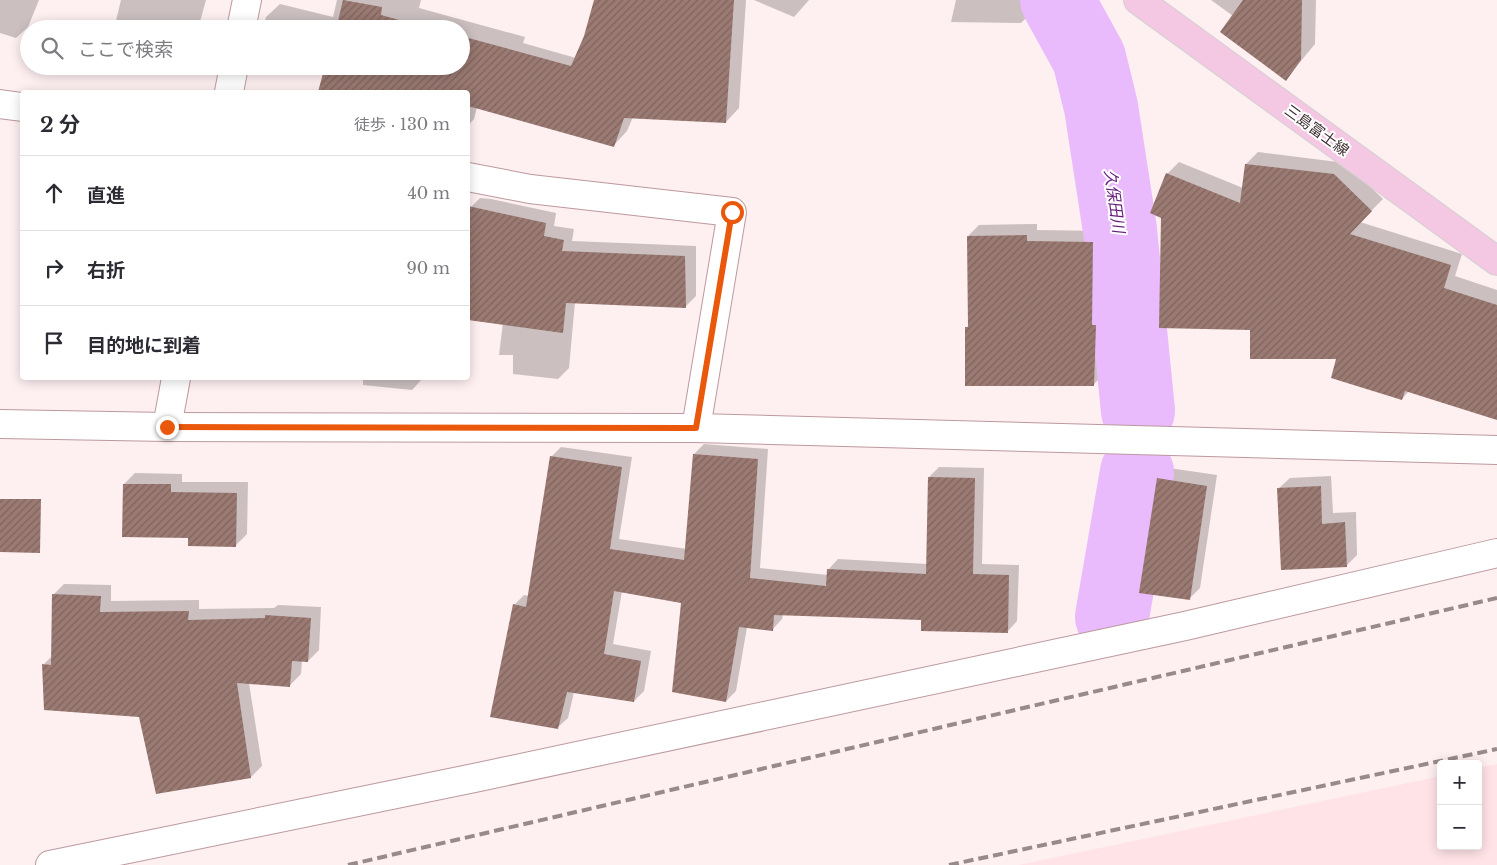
<!DOCTYPE html>
<html lang="ja">
<meta charset="utf-8">
<style>
body{margin:0;font-family:"Libre Baskerville","Noto Sans JP",serif;background:#f7f7f7;color:#2b2b33}
.controls{position:absolute;right:15px;bottom:15px;display:grid;overflow:hidden;border-radius:5px;box-shadow:0 2px 12px #0003}
.controls button{width:45px;height:45px;display:grid;place-items:center;padding:0;border:0;border-bottom:1px solid #e1e1e2;background:#fff;color:#2b2b33;font:25px sans-serif}
.stop{position:absolute;width:15px;height:15px;margin:-11px;border:4px solid #ea580c;border-radius:50%;background:#fff}
.stop.end{background:#ea580c;border-color:#fff;box-shadow:0 1px 5px #0008}
.list{margin:0;padding:0;list-style:none}
h2{display:flex;justify-content:space-between;align-items:center;height:65px;margin:0;padding:0 20px;font-size:21px}
h2 small{font-size:16px;font-weight:400;color:#7c7c81}
.list li{display:grid;grid-template-columns:32px 1fr auto;gap:15px;align-items:center;box-sizing:border-box;height:75px;padding:0 20px;border-top:1px solid #e1e1e2}
.list b{display:block;font-size:19px;white-space:nowrap}
.list em{font-size:16px;font-style:normal;color:#7c7c81}
.icon{flex:none;width:28px;height:28px;fill:none;stroke:currentColor;stroke-width:2;stroke-linecap:round;stroke-linejoin:round}
.map{position:relative;flex:none;width:1497px;height:865px;overflow:hidden}
.search{position:absolute;background:#fff;box-shadow:0 2px 12px #0003;left:20px;top:20px;width:450px;height:55px;display:flex;align-items:center;gap:12px;box-sizing:border-box;padding:0 18px;border-radius:28px;color:#7c7c81;font-size:19px}
.panel{position:absolute;background:#fff;box-shadow:0 2px 12px #0003;left:20px;top:90px;width:450px;height:290px;border-radius:5px}
.map>svg:first-child{display:block}
.built{fill:#ffe3e7}
.shadow{fill:#0003}
.lines{fill:none;stroke-linecap:round;stroke-linejoin:round}
.river{stroke:#e9bafc;stroke-width:74}
.building{fill:url(#building-hatch)}
.minor-casing{stroke:#bc999e;stroke-width:30}
.primary-casing{stroke:#d4d1d1;stroke-width:30}
.minor{stroke:#fff;stroke-width:28}
.primary{stroke:#f4c7e2;stroke-width:28}
.rail{stroke:#98898b;stroke-width:4;stroke-dasharray:10 5;stroke-linecap:butt}
.route{stroke:#ea580c;stroke-width:6}
.labels{text-anchor:middle;dominant-baseline:central;stroke-width:4;stroke-linejoin:round;paint-order:stroke}
.street-label{font-size:15px;fill:#3c2e30;stroke:#fff}
.water-label{font-size:16px;font-style:italic;fill:#661f7d;stroke:#fff}
</style>
<div class="map">
<svg width="1497" height="865" viewBox="0 0 1497 865">
<defs>
<pattern id="building-hatch" width="6" height="6" patternUnits="userSpaceOnUse" patternTransform="scale(1.25)"><rect width="6" height="6" fill="#9a7a72"/><path d="M-1 1l2-2M0 6l6-6M5 7l2-2" fill="none" stroke="#7f645e"/></pattern>
</defs>
<rect width="100%" height="100%" fill="#feeff1"/>
<path class="built" d="M 1497,764 L 1497,865 L 1019,865 L 1441,776 L 1441,846 L 1478,846 L 1478,768 Z"/>
<g class="shadow">
<path d="M 0,0 L 39,0 L 28,27 L 16,38 L 0,33 Z"/>
<path d="M 121,0 L 206,0 L 198,29 L 114,29 Z"/>
<path d="M 337,0 L 421,0 L 419,8 L 525,37 L 523,43 L 576,58 L 585,37 L 595,0 L 746,0 L 739,108 L 726,122 L 633,117 L 627,131 L 614,145 L 477,107 L 474,119 L 468,126 L 468,92 L 320,92 L 326,68 L 320,66 L 461,66 L 461,29 L 263,29 L 266,17 L 280,4 L 333,17 Z"/>
<path d="M 754,0 L 809,0 L 794,17 Z"/>
<path d="M 956,0 L 1032,0 L 1032,12 L 1021,23 L 951,22 Z"/>
<path d="M 1211,0 L 1316,0 L 1315,44 L 1286,79 L 1233,16 Z"/>
<path d="M 1258,152 L 1346,163 L 1383,199 L 1360,222 L 1462,254 L 1455,276 L 1497,290 L 1497,418 L 1409,391 L 1402,399 L 1338,358 L 1251,328 L 1167,174 L 1179,162 L 1243,188 L 1246,164 Z"/>
<path d="M 480,198 L 491,199 L 556,213 L 554,226 L 574,229 L 572,241 L 696,246 L 696,296 L 686,306 L 575,302 L 569,368 L 558,379 L 513,374 L 513,355 L 499,355 L 503,323 L 468,319 L 468,210 Z"/>
<path d="M 1037,224 L 1037,230 L 1103,231 L 1102,315 L 1107,315 L 1105,373 L 1094,384 L 966,328 L 969,325 L 968,236 L 979,225 Z"/>
<path d="M 363,378 L 423,378 L 412,390 L 363,385 Z"/>
<path d="M 704,444 L 768,449 L 760,568 L 828,575 L 828,570 L 838,559 L 927,564 L 929,477 L 939,467 L 984,468 L 982,564 L 1019,565 L 1017,621 L 1007,632 L 923,619 L 783,614 L 782,619 L 772,630 L 747,627 L 736,691 L 726,701 L 683,602 L 622,591 L 613,644 L 651,651 L 644,691 L 634,701 L 574,692 L 568,718 L 557,728 L 514,605 L 524,595 L 529,596 L 551,457 L 561,447 L 632,457 L 619,539 L 687,549 L 694,454 Z"/>
<path d="M 1169,468 L 1217,475 L 1200,588 L 1189,599 L 1158,479 Z"/>
<path d="M 135,473 L 182,474 L 182,482 L 248,482 L 247,534 L 236,545 L 189,537 L 124,484 Z"/>
<path d="M 1331,476 L 1333,513 L 1356,512 L 1357,555 L 1346,566 L 1278,489 L 1290,478 Z"/>
<path d="M 64,584 L 111,585 L 111,601 L 199,600 L 199,609 L 274,608 L 278,605 L 321,607 L 319,650 L 308,661 L 302,660 L 301,674 L 290,685 L 249,683 L 262,766 L 251,777 L 43,665 L 52,656 L 53,595 Z"/>
</g>
<g class="lines">
<g class="river">
<path d="M 1057,0 L 1089,58 L 1101,107 L 1120,230 L 1138,411"/>
<path d="M 1112,617 L 1137,472"/>
</g>
</g>
<g class="building">
<path d="M 343,0 L 382,7 L 381,15 L 432,29 L 336,29 Z"/>
<path d="M 594,0 L 734,0 L 726,123 L 624,118 L 614,147 L 468,106 L 468,92 L 318,92 L 325,66 L 461,66 L 461,36 L 571,66 L 584,36 Z"/>
<path d="M 1243,0 L 1302,0 L 1301,60 L 1286,81 L 1220,32 Z"/>
<path d="M 1245,164 L 1334,174 L 1372,211 L 1350,234 L 1451,265 L 1444,288 L 1497,305 L 1497,420 L 1405,391 L 1402,400 L 1331,378 L 1336,359 L 1250,359 L 1250,330 L 1159,328 L 1161,218 L 1150,213 L 1166,173 L 1240,203 Z"/>
<path d="M 468,206 L 546,223 L 544,236 L 564,240 L 562,251 L 685,256 L 686,308 L 566,303 L 563,333 L 468,320 Z"/>
<path d="M 1027,235 L 1027,241 L 1093,242 L 1092,325 L 1096,325 L 1094,386 L 965,386 L 965,327 L 968,327 L 967,236 Z"/>
<path d="M 693,454 L 758,459 L 750,578 L 826,586 L 827,569 L 926,574 L 928,477 L 975,478 L 973,574 L 1009,575 L 1008,633 L 921,631 L 921,620 L 774,615 L 773,631 L 739,627 L 726,702 L 672,692 L 681,603 L 614,591 L 604,654 L 641,661 L 634,702 L 567,692 L 558,729 L 490,717 L 513,604 L 526,607 L 550,456 L 622,467 L 610,549 L 684,560 Z"/>
<path d="M 1157,478 L 1207,486 L 1190,600 L 1139,593 Z"/>
<path d="M 123,484 L 171,484 L 171,492 L 237,493 L 236,547 L 188,546 L 188,538 L 122,537 Z"/>
<path d="M 1321,486 L 1322,524 L 1345,522 L 1347,567 L 1281,570 L 1277,488 Z"/>
<path d="M 0,499 L 41,499 L 40,553 L 0,552 Z"/>
<path d="M 52,594 L 101,596 L 100,612 L 189,611 L 188,620 L 265,618 L 265,615 L 311,618 L 308,662 L 292,661 L 290,687 L 237,683 L 251,778 L 156,794 L 139,717 L 44,710 L 42,664 L 51,665 Z"/>
</g>
<g class="lines">
<defs>
<g id="minor">
<path d="M 241,29 L 247,0"/>
<path d="M 229,92 L 234,66"/>
<path d="M 0,104 L 22,107"/>
<path d="M 468,177 L 530,189 L 732,212 L 696,428"/>
<path d="M 0,424 L 167,427 L 696,428 L 1497,450"/>
<path d="M 167,427 L 176,378"/>
<path d="M 50,865 L 479,777 L 1185,626 L 1497,553"/>
</g>
<path id="primary" d="M 1138,0 L 1497,261"/>
</defs>
<use href="#minor" class="minor-casing"/>
<use href="#primary" class="primary-casing"/>
<use href="#minor" class="minor"/>
<use href="#primary" class="primary"/>
<g class="rail">
<path d="M 348,865 L 1497,598"/>
<path d="M 949,865 L 1497,749"/>
</g>
</g>
<g class="lines">
<path class="route" d="M 167,427 L 696,428 L 732,212"/>
</g>
<g class="labels">
<g class="street-label">
<text transform="translate(1317 130) rotate(36)">三島富士線</text>
</g>
<g class="water-label">
<text transform="translate(1115 201) rotate(82)">久保田川</text>
</g>
</g>
</svg>
<div class="controls">
<button>+</button>
<button>−</button>
</div>
<div class="stop" style="left:732px;top:212px"></div>
<div class="stop end" style="left:167px;top:427px"></div>
<div class="search"><svg class="icon" aria-label="search" viewBox="0 0 24 24"><circle cx="10" cy="10" r="6"/><path d="M15 15l6 6"/></svg>ここで検索</div>
<section class="panel">
<h2>2 分<small>徒歩 · 130 m</small></h2>
<ul class="list">
<li><svg class="icon" aria-label="ahead" viewBox="0 0 24 24"><path d="M12 20V5M6 11l6-6 6 6"/></svg><div><b>直進</b></div><em>40 m</em></li>
<li><svg class="icon" aria-label="right" viewBox="0 0 24 24"><path d="M7 20v-9h11M14 6l5 5-5 5"/></svg><div><b>右折</b></div><em>90 m</em></li>
<li><svg class="icon" aria-label="arrive" viewBox="0 0 24 24"><path d="M6 21V4h12l-3 4 3 4H6"/></svg><div><b>目的地に到着</b></div></li>
</ul>
</section>
</div>
